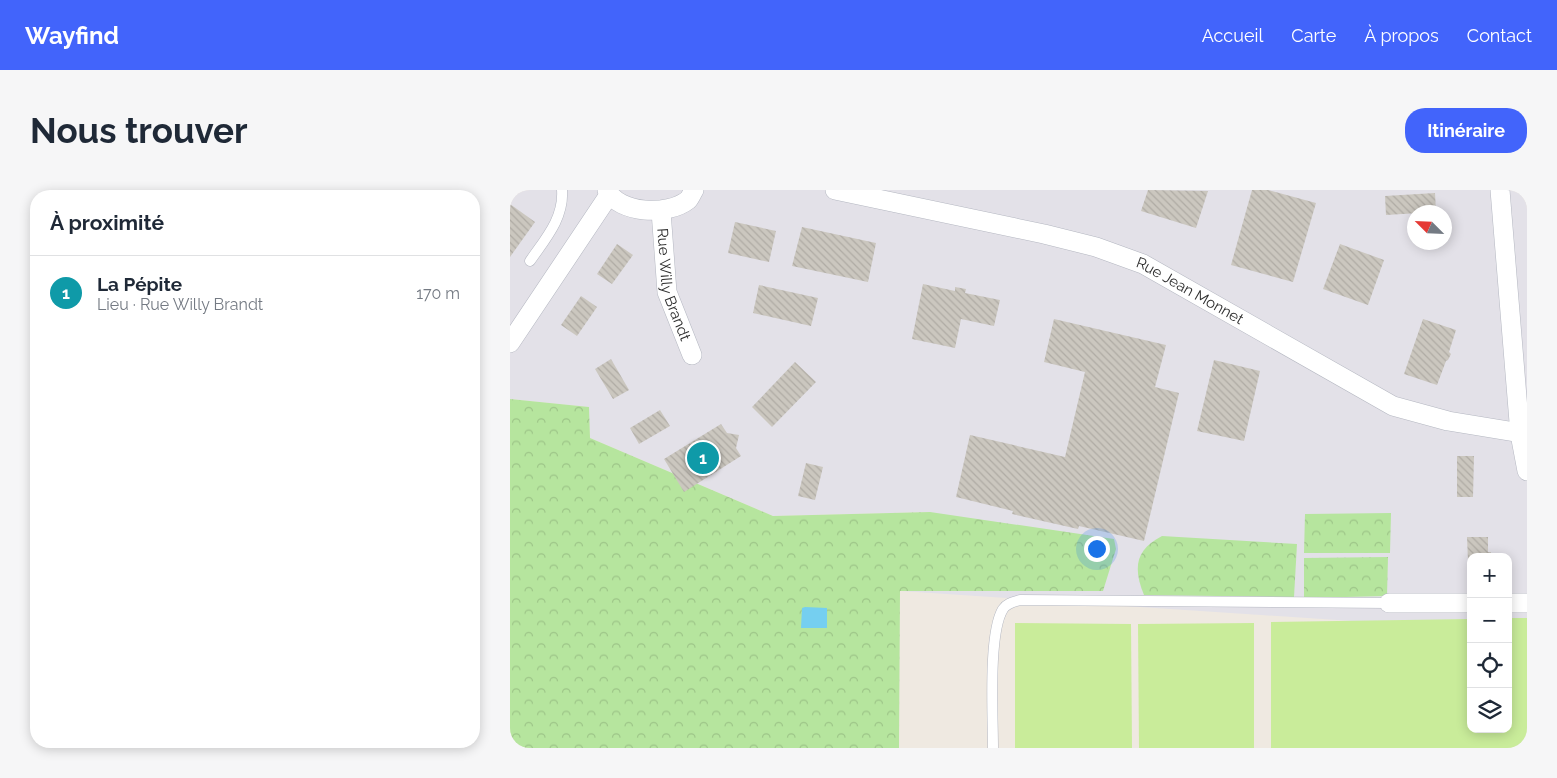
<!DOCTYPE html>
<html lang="fr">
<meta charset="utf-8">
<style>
body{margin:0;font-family:Raleway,sans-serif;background:#f6f6f7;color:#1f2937}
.controls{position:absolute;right:15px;bottom:15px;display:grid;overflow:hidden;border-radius:10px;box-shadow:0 2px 12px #0003}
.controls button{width:45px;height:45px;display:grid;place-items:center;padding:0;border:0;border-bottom:1px solid #e0e1e3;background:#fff;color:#1f2937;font:25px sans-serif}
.compass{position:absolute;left:897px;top:15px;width:45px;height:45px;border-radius:50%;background:#fff;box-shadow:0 2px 12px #0003;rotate:294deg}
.you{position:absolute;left:586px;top:358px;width:18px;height:18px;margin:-12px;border:4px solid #fff;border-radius:50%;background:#1a73e8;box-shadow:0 0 0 8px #1a73e833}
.badge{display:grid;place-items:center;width:32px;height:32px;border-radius:50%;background:#4264fb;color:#fff;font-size:16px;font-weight:700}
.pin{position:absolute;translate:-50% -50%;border:2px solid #fff;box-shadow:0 1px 5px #0006}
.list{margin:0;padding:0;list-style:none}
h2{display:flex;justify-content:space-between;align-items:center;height:65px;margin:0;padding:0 20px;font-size:21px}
h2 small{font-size:16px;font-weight:400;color:#747a83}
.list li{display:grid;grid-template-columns:32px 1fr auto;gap:15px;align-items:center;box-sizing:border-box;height:75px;padding:0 20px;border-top:1px solid #e0e1e3}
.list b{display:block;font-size:19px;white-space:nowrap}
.list p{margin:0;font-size:16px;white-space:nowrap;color:#747a83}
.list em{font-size:16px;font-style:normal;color:#747a83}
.icon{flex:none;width:28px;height:28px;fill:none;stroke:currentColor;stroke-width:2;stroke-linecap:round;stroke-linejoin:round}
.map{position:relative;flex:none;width:1017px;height:558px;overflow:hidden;border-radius:20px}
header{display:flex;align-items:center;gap:30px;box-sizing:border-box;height:70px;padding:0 25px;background:#4264fb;color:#fff}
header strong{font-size:24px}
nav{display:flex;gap:28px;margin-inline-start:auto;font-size:18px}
.intro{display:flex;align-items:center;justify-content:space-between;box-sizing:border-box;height:120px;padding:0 30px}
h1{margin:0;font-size:35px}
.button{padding:12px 22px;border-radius:20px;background:#4264fb;color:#fff;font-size:18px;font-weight:700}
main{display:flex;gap:30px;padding:0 30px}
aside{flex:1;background:#fff;border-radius:20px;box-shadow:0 2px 12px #0003}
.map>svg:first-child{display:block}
.industrial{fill:#e3e1e8;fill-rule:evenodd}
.forest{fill:url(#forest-crowns)}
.pitch{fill:#c9ec9a}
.water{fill:#75cff0}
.building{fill:url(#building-back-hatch)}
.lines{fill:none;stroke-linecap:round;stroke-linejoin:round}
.lane-casing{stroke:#b4b7c1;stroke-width:11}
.street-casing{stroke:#b4b7c1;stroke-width:20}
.lane{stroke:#fff;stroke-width:10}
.street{stroke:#fff;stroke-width:19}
.labels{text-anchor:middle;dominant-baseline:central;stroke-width:4;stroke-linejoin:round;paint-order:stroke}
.street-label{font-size:15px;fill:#2e2e2e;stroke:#fff}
</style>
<header>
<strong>Wayfind</strong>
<nav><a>Accueil</a><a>Carte</a><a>À propos</a><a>Contact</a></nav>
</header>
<div class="intro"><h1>Nous trouver</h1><a class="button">Itinéraire</a></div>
<main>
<aside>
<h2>À proximité<small></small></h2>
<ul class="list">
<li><span class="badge" style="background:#0f9aa8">1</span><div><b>La Pépite</b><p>Lieu · Rue Willy Brandt</p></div><em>170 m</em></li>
</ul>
</aside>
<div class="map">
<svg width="1017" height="558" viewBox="0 0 1017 558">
<defs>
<pattern id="forest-crowns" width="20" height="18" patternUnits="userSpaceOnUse" patternTransform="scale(1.25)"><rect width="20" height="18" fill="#b6e59e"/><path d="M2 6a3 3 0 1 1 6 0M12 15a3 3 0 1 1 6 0" fill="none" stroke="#9dc588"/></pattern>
<pattern id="building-back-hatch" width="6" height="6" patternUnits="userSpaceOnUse" patternTransform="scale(1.25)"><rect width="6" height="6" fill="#cbc7bf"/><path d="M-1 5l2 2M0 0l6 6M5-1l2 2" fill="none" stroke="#afaba4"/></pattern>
</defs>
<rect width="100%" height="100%" fill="#efe9e1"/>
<path class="industrial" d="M 0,0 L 1017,0 L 1017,443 L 998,442 L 998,367 L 961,367 L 961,439 L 391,401 L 420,322 L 263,326 L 80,248 L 78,217 L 0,209 ZM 904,22 L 934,22 L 934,52 L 904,52 Z"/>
<g class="forest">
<path d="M 0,209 L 79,217 L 80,248 L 263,326 L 420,322 L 604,349 L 606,359 L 593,401 L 390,401 L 389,558 L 0,558 Z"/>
<path d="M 881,323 L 880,363 L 794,363 L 795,324 Z"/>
<path d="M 652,346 L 787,354 L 784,407 L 634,405 C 623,378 625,360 652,346 Z"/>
<path d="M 878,367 L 877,406 L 794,408 L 794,368 Z"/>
</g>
<g class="pitch">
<path d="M 998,428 L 1017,428 L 1017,558 L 761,558 L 761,432 L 961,429 L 961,539 L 998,539 Z"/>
<path d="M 505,433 L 621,434 L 622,558 L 505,558 Z"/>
<path d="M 744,433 L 744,558 L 629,558 L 628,434 Z"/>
</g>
<path class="water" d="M 295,417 L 317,418 L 317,438 L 291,438 L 292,418 Z"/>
<g class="building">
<path d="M 638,0 L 698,1 L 686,38 L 631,21 Z"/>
<path d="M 742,0 L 758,0 L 806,13 L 783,92 L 721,75 Z"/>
<path d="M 925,3 L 926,22 L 876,25 L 875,6 Z"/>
<path d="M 0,14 L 25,32 L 0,67 Z"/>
<path d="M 225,32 L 266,41 L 259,72 L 218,63 Z"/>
<path d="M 292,37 L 366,53 L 358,92 L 282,76 Z"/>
<path d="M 107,54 L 123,65 L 102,94 L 87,84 Z"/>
<path d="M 830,54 L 874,70 L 858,115 L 813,99 Z"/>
<path d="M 413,94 L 445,101 L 445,97 L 456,99 L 455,103 L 490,110 L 484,136 L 451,129 L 445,158 L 402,149 Z"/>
<path d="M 249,95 L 308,108 L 301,136 L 243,123 Z"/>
<path d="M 71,106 L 87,117 L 67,146 L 51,135 Z"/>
<path d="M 544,129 L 656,155 L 645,197 L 669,203 L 634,351 L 569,336 L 568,339 L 502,324 L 503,321 L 446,307 L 460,245 L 555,267 L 575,182 L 534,172 Z"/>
<path d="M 913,129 L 946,140 L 939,162 L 941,164 L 938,170 L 936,171 L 927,195 L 894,184 Z"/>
<path d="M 101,169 L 119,200 L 103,209 L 85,179 Z"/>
<path d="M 704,170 L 750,181 L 734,251 L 687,241 Z"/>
<path d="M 285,172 L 306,192 L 262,237 L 242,217 Z"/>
<path d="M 150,220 L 160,236 L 129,254 L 120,238 Z"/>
<path d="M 211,234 L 217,243 L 229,245 L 226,258 L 231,266 L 174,302 L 154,269 Z"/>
<path d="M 947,266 L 964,266 L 963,307 L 947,307 Z"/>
<path d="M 296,273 L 313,277 L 305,310 L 288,306 Z"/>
<path d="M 957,347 L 978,347 L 978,362 L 981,362 L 981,367 L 961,367 L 961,371 L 958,371 Z"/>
</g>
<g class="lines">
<defs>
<g id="lane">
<path d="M 20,71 C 36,48 54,28 52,0"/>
<path d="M 483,558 C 483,526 478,443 493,419 C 497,413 504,412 510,410 L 879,413"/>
</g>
<g id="street">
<path d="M 97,0 C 109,24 158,26 178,10 C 180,8 182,3 184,0"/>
<path id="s1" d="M 325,0 L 534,44 L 586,57 L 633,74 L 883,216 L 938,231 L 1017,244"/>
<path d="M 990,0 L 1010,244 L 1017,281"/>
<path id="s2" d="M 151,21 L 157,102 L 182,165"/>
<path d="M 0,153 L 99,5"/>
<path d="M 879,413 L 961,413"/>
<path d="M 998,413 L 1017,413"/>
</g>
</defs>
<use href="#lane" class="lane-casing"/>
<use href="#street" class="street-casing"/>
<use href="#lane" class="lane"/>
<use href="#street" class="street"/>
</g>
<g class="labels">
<g class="street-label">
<text stroke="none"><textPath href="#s2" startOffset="75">Rue Willy Brandt</textPath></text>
<text stroke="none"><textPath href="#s1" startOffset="371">Rue Jean Monnet</textPath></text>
</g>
</g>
</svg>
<div class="controls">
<button>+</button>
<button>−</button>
<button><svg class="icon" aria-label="locate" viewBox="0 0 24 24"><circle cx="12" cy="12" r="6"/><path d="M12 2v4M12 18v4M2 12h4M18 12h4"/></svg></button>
<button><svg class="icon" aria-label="layers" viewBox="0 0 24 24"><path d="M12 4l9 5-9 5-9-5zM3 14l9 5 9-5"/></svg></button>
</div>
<svg class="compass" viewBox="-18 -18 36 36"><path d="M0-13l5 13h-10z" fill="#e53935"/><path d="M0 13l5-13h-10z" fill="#747a83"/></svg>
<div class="you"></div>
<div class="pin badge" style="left:193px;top:268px;background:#0f9aa8">1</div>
</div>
</main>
